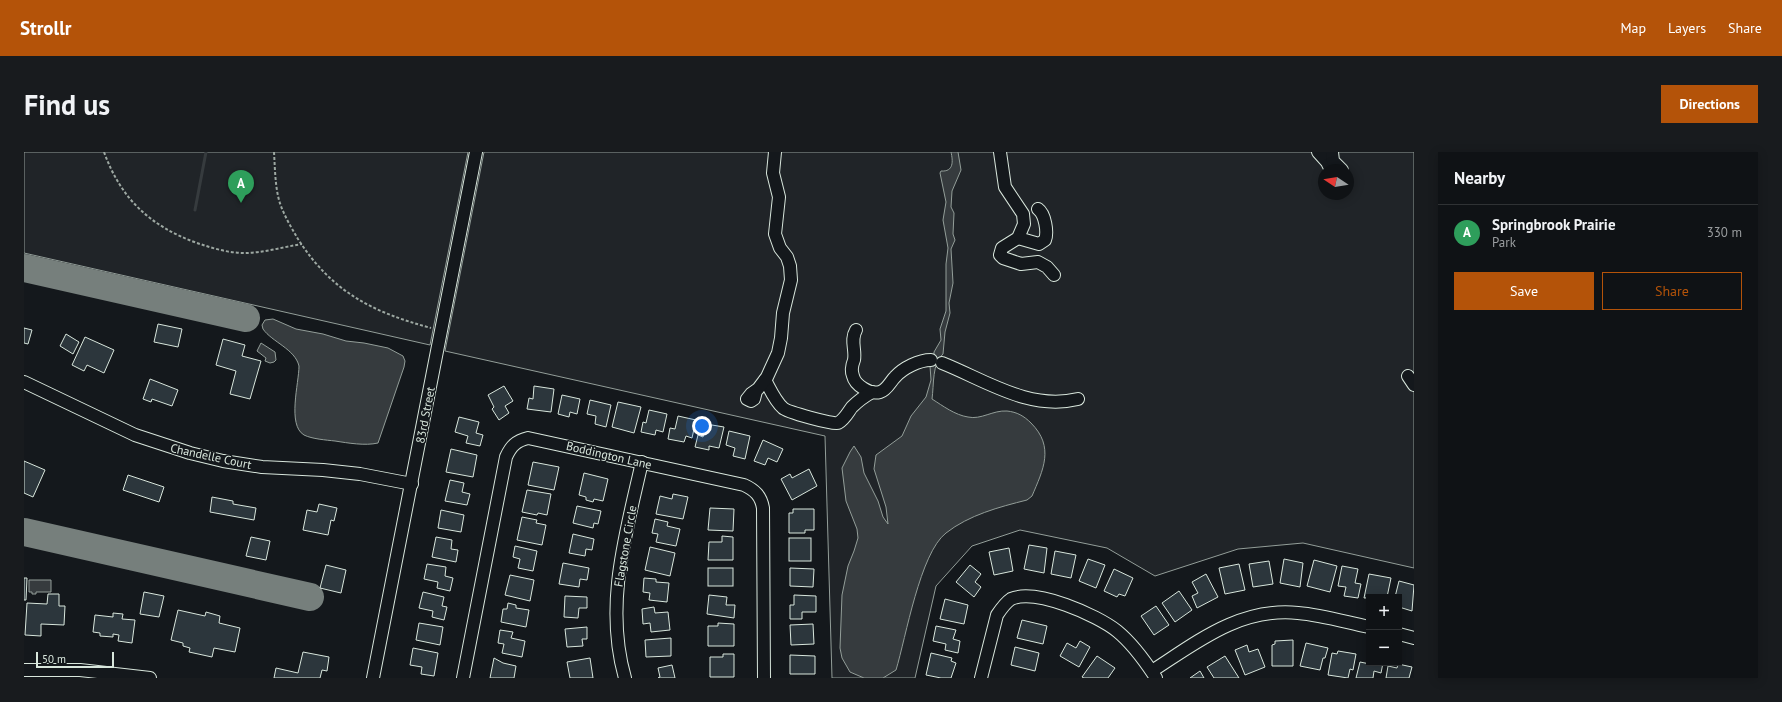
<!DOCTYPE html>
<meta charset="utf-8">
<style>
body{margin:0;font-family:"PT Sans",sans-serif;background:#181b1e;color:#f1f3f6}
.controls{position:absolute;right:12px;bottom:12px;display:grid;overflow:hidden;border-radius:0px;box-shadow:0 2px 10px #0003}
.controls button{width:36px;height:36px;display:grid;place-items:center;padding:0;border:0;border-bottom:1px solid #2f3234;background:#0f1215;color:#f1f3f6;font:20px sans-serif}
.compass{position:absolute;left:1294px;top:12px;width:36px;height:36px;border-radius:50%;background:#0f1215;box-shadow:0 2px 10px #0003;rotate:282deg}
.scale{position:absolute;left:12px;bottom:10px;width:78px;box-sizing:border-box;padding-left:4px;border:2px solid #d8e6dc;border-top:0;font-size:11px;line-height:14px;white-space:nowrap;color:#d8e6dc;-webkit-text-stroke:3px #14181c;paint-order:stroke}
.you{position:absolute;left:678px;top:274px;width:14px;height:14px;margin:-10px;border:3px solid #fff;border-radius:50%;background:#1a73e8;box-shadow:0 0 0 6px #1a73e833}
.badge{display:grid;place-items:center;width:26px;height:26px;border-radius:50%;background:#b45309;color:#fff;font-size:13px;font-weight:700}
.pin{position:absolute;translate:-50% -33px;filter:drop-shadow(0 1px 2px #0008)}
.pin::after{content:'';position:absolute;top:21px;width:14px;height:12px;background:inherit;clip-path:polygon(0 0,100% 0,50% 100%)}
.list{margin:0;padding:0;list-style:none}
h2{display:flex;justify-content:space-between;align-items:center;height:52px;margin:0;padding:0 16px;font-size:17px}
h2 small{font-size:13px;font-weight:400;color:#9b9ea0}
.list li{display:grid;grid-template-columns:26px 1fr auto;gap:12px;align-items:center;box-sizing:border-box;height:56px;padding:0 16px;border-top:1px solid #2f3234}
.list b{display:block;font-size:15px;white-space:nowrap}
.list p{margin:0;font-size:13px;white-space:nowrap;color:#9b9ea0}
.list em{font-size:13px;font-style:normal;color:#9b9ea0}
.actions{display:flex;gap:8px;padding:12px 16px}
.actions a{flex:1;padding:9px 0;border:1px solid #b45309;border-radius:0px;text-align:center;font-size:14px;color:#b45309}
.actions .main{background:#b45309;color:#fff}
.map{position:relative;flex:none;width:1390px;height:526px;overflow:hidden;border-radius:0px}
header{display:flex;align-items:center;gap:24px;box-sizing:border-box;height:56px;padding:0 20px;background:#b45309;color:#fff}
header strong{font-size:19px}
nav{display:flex;gap:22px;margin-inline-start:auto;font-size:14px}
.intro{display:flex;align-items:center;justify-content:space-between;box-sizing:border-box;height:96px;padding:0 24px}
h1{margin:0;font-size:28px}
.button{padding:10px 18px;border-radius:0px;background:#b45309;color:#fff;font-size:14px;font-weight:700}
main{display:flex;gap:24px;padding:0 24px}
aside{flex:1;background:#0f1215;border-radius:0px;box-shadow:0 2px 10px #0003}
.map>svg:first-child{display:block}
.green{fill:#202428;stroke:#939e99;fill-rule:evenodd}
.water{fill:#363b3e;stroke:#939e99}
.lines{fill:none;stroke-linecap:round;stroke-linejoin:round}
.stream{stroke:#363b3e;stroke-width:3}
.taxiway{stroke:#767f7c;stroke-width:28}
.building{fill:#2c363c;stroke:#d8e6dc}
.minor-casing{stroke:#d8e6dc;stroke-width:14}
.path{stroke:#9da8a2;stroke-width:2;stroke-dasharray:3 2;stroke-linecap:butt}
.minor{stroke:#14181c;stroke-width:12}
.labels{text-anchor:middle;dominant-baseline:central;stroke-width:3;stroke-linejoin:round;paint-order:stroke}
.street-label{font-size:12px;fill:#d8e6dc;stroke:#14181c}
</style>
<header>
<strong>Strollr</strong>
<nav><a>Map</a><a>Layers</a><a>Share</a></nav>
</header>
<div class="intro"><h1>Find us</h1><a class="button">Directions</a></div>
<main>
<div class="map">
<svg width="1390" height="526" viewBox="0 0 1390 526">
<rect width="100%" height="100%" fill="#14181c"/>
<g class="green">
<path d="M 0,0 L 444,0 L 406,193 L 0,101 Z"/>
<path d="M 460,0 L 1390,0 L 1390,416 L 1279,391 L 1214,397 L 1131,424 L 1083,396 L 996,378 L 948,394 L 912,434 L 891,526 L 808,526 L 801,284 L 421,199 ZM 1300,18 L 1324,18 L 1324,42 L 1300,42 Z"/>
</g>
<g class="water">
<path d="M 927,0 L 934,0 L 937,18 L 928,39 L 927,55 L 930,61 L 929,82 L 931,88 L 927,97 L 929,131 L 925,151 L 926,161 L 921,180 L 919,202 C 908,211 910,233 908,247 C 919,254 931,263 944,265 C 957,268 969,258 983,259 C 993,260 1000,264 1007,271 C 1031,295 1019,318 1008,344 L 1003,348 C 975,355 945,363 922,381 C 896,401 882,485 872,518 L 859,526 L 840,526 L 826,520 L 818,506 L 816,496 L 818,443 L 824,414 L 830,399 L 834,386 L 833,377 L 822,349 L 818,316 L 826,300 L 830,294 L 837,305 L 840,321 L 854,349 L 859,365 L 864,372 L 862,355 L 850,317 L 852,303 L 878,284 L 887,264 L 902,245 L 907,228 L 906,214 L 910,211 L 910,200 L 917,188 L 916,177 L 922,159 L 922,112 L 924,96 L 919,68 L 922,50 L 916,21 L 917,19 C 930,20 929,9 927,0 Z"/>
<path d="M 249,167 L 272,177 L 299,182 L 322,189 L 340,191 L 364,196 L 379,204 L 381,209 L 380,215 L 354,291 C 341,294 324,291 311,289 C 302,288 288,287 280,283 C 263,273 275,231 275,214 C 271,197 248,190 239,177 L 238,173 L 241,168 Z"/>
<path d="M 237,191 L 251,200 L 252,208 L 250,210 L 246,211 L 241,209 L 242,206 L 233,199 Z"/>
<path d="M 5,428 L 27,428 L 27,440 L 12,440 L 12,442 L 8,442 L 8,440 L 5,440 Z"/>
</g>
<g class="lines">
<path class="stream" d="M 171,58 L 182,0"/>
<g class="taxiway">
<path d="M 0,116 L 222,166"/>
<path d="M 0,380 L 286,445"/>
</g>
</g>
<g class="building">
<path d="M 134,172 L 158,177 L 154,195 L 130,190 Z"/>
<path d="M 0,176 L 8,178 L 4,192 L 0,191 Z"/>
<path d="M 42,182 L 55,190 L 49,202 L 36,194 Z"/>
<path d="M 61,185 L 90,198 L 80,221 L 63,213 L 60,219 L 48,213 Z"/>
<path d="M 199,187 L 221,193 L 218,204 L 237,209 L 226,247 L 206,242 L 212,219 L 192,213 Z"/>
<path d="M 126,227 L 154,238 L 148,254 L 128,247 L 127,250 L 119,247 Z"/>
<path d="M 480,234 L 489,249 L 481,254 L 485,261 L 475,268 L 468,257 L 470,255 L 464,243 Z"/>
<path d="M 510,234 L 530,237 L 527,260 L 503,257 L 505,246 L 509,247 Z"/>
<path d="M 538,243 L 556,247 L 553,262 L 546,260 L 545,265 L 534,262 Z"/>
<path d="M 566,248 L 587,253 L 582,275 L 571,272 L 572,264 L 563,262 Z"/>
<path d="M 594,250 L 617,255 L 610,281 L 588,275 Z"/>
<path d="M 625,258 L 643,262 L 639,280 L 632,278 L 631,283 L 617,280 L 619,270 L 622,271 Z"/>
<path d="M 654,264 L 672,268 L 668,286 L 662,284 L 660,290 L 644,287 L 646,276 L 651,277 Z"/>
<path d="M 435,265 L 455,270 L 452,281 L 459,283 L 456,294 L 442,291 L 444,284 L 431,280 Z"/>
<path d="M 682,272 L 700,275 L 695,296 L 685,294 L 685,298 L 671,295 L 674,283 L 679,285 Z"/>
<path d="M 705,279 L 726,284 L 721,307 L 709,304 L 711,296 L 702,293 Z"/>
<path d="M 739,288 L 759,297 L 753,310 L 744,306 L 741,313 L 730,309 Z"/>
<path d="M 427,297 L 453,303 L 449,325 L 422,320 Z"/>
<path d="M 0,309 L 21,318 L 9,345 L 0,341 Z"/>
<path d="M 509,310 L 535,315 L 530,338 L 504,333 Z"/>
<path d="M 785,317 L 793,334 L 768,348 L 757,327 L 766,322 L 768,326 Z"/>
<path d="M 560,321 L 584,327 L 579,349 L 570,347 L 569,350 L 562,348 L 562,345 L 555,343 Z"/>
<path d="M 104,323 L 140,335 L 135,350 L 99,338 Z"/>
<path d="M 426,328 L 440,331 L 438,340 L 446,342 L 443,353 L 421,349 Z"/>
<path d="M 503,338 L 527,342 L 523,363 L 514,361 L 513,363 L 498,360 Z"/>
<path d="M 649,342 L 664,345 L 659,367 L 632,362 L 636,344 L 648,347 Z"/>
<path d="M 188,345 L 209,349 L 209,352 L 232,356 L 230,368 L 186,360 Z"/>
<path d="M 295,352 L 313,356 L 310,369 L 307,368 L 304,383 L 279,378 L 283,358 L 293,360 Z"/>
<path d="M 553,354 L 577,359 L 574,372 L 570,371 L 569,376 L 549,371 Z"/>
<path d="M 686,356 L 710,357 L 709,379 L 684,378 Z"/>
<path d="M 769,357 L 790,357 L 790,378 L 781,378 L 781,381 L 765,381 L 765,361 L 769,361 Z"/>
<path d="M 417,358 L 440,363 L 437,380 L 414,376 Z"/>
<path d="M 498,365 L 513,368 L 512,371 L 522,373 L 518,393 L 493,388 Z"/>
<path d="M 631,367 L 644,370 L 643,374 L 656,377 L 652,394 L 632,390 L 634,382 L 628,381 Z"/>
<path d="M 549,382 L 570,387 L 568,398 L 562,397 L 561,404 L 545,401 Z"/>
<path d="M 698,384 L 709,385 L 709,408 L 684,408 L 685,390 L 698,390 Z"/>
<path d="M 227,385 L 246,389 L 242,408 L 222,404 Z"/>
<path d="M 412,385 L 428,388 L 427,397 L 434,398 L 432,410 L 408,405 Z"/>
<rect x="765" y="386" width="22" height="23"/>
<path d="M 1005,393 L 1023,396 L 1020,421 L 1000,417 Z"/>
<path d="M 491,394 L 513,399 L 509,419 L 494,416 L 496,407 L 489,405 Z"/>
<path d="M 626,395 L 651,401 L 646,424 L 621,418 Z"/>
<path d="M 985,396 L 989,419 L 970,423 L 965,400 Z"/>
<path d="M 1031,399 L 1052,403 L 1047,426 L 1027,422 Z"/>
<path d="M 1064,407 L 1081,413 L 1072,436 L 1055,429 Z"/>
<path d="M 1260,407 L 1279,411 L 1276,435 L 1256,431 Z"/>
<path d="M 1290,408 L 1313,414 L 1306,440 L 1283,434 Z"/>
<path d="M 1245,409 L 1249,432 L 1229,435 L 1225,412 Z"/>
<path d="M 539,411 L 565,416 L 563,428 L 556,427 L 555,435 L 535,432 Z"/>
<path d="M 403,412 L 422,415 L 421,424 L 429,426 L 426,439 L 413,436 L 414,430 L 400,427 Z"/>
<path d="M 1215,412 L 1221,438 L 1201,442 L 1195,416 Z"/>
<path d="M 302,413 L 322,418 L 317,441 L 296,436 Z"/>
<path d="M 946,413 L 957,422 L 951,430 L 957,435 L 950,445 L 932,430 Z"/>
<path d="M 1318,414 L 1334,417 L 1331,431 L 1337,432 L 1334,446 L 1320,444 L 1322,435 L 1314,434 Z"/>
<rect x="684" y="416" width="25" height="18"/>
<path d="M 766,416 L 790,417 L 789,435 L 766,434 Z"/>
<path d="M 1090,417 L 1109,426 L 1101,444 L 1095,442 L 1093,445 L 1080,439 Z"/>
<path d="M 1182,422 L 1194,445 L 1173,456 L 1168,444 L 1174,441 L 1168,430 Z"/>
<path d="M 1345,422 L 1367,426 L 1363,445 L 1340,446 Z"/>
<path d="M 486,423 L 510,428 L 506,449 L 481,443 Z"/>
<path d="M 0,426 L 3,426 L 2,448 L 0,448 Z"/>
<path d="M 620,426 L 632,427 L 632,430 L 645,431 L 643,450 L 625,448 L 626,441 L 619,440 Z"/>
<path d="M 1375,429 L 1390,433 L 1388,459 L 1375,455 L 1375,445 L 1371,445 Z"/>
<path d="M 1155,439 L 1168,458 L 1151,470 L 1138,451 Z"/>
<path d="M 120,440 L 140,444 L 135,465 L 116,462 Z"/>
<path d="M 399,440 L 420,445 L 418,454 L 423,455 L 420,468 L 408,465 L 409,459 L 395,456 Z"/>
<path d="M 24,442 L 35,442 L 35,454 L 41,454 L 40,473 L 17,472 L 17,484 L 1,483 L 3,451 L 23,452 Z"/>
<path d="M 685,443 L 703,445 L 702,453 L 711,453 L 710,466 L 683,462 Z"/>
<path d="M 770,443 L 792,444 L 792,460 L 778,460 L 778,467 L 766,467 L 766,453 L 770,453 Z"/>
<path d="M 541,444 L 563,445 L 563,456 L 555,456 L 554,466 L 540,465 Z"/>
<path d="M 921,447 L 944,453 L 940,472 L 916,467 Z"/>
<path d="M 484,451 L 492,453 L 492,456 L 505,458 L 502,475 L 477,470 L 479,457 L 483,457 Z"/>
<path d="M 1132,454 L 1145,473 L 1130,483 L 1117,464 Z"/>
<path d="M 630,455 L 631,461 L 644,460 L 646,478 L 627,480 L 626,471 L 619,472 L 618,457 Z"/>
<path d="M 154,458 L 181,464 L 182,460 L 196,464 L 195,471 L 216,476 L 211,500 L 190,496 L 188,505 L 165,500 L 166,496 L 159,494 L 159,491 L 147,488 Z"/>
<path d="M 89,461 L 99,462 L 98,467 L 111,468 L 108,491 L 94,489 L 95,483 L 89,482 L 89,485 L 76,484 L 76,481 L 69,480 L 71,463 L 89,465 Z"/>
<path d="M 998,468 L 1023,474 L 1019,492 L 993,486 Z"/>
<path d="M 395,471 L 419,475 L 416,493 L 392,488 Z"/>
<path d="M 694,471 L 710,472 L 710,494 L 684,494 L 684,474 L 694,474 Z"/>
<path d="M 789,472 L 790,492 L 767,493 L 766,473 Z"/>
<path d="M 912,474 L 932,478 L 929,487 L 936,489 L 934,501 L 921,498 L 922,492 L 909,489 Z"/>
<path d="M 563,475 L 563,487 L 558,487 L 559,494 L 543,495 L 541,477 Z"/>
<path d="M 476,478 L 489,480 L 487,486 L 501,489 L 498,505 L 478,501 L 480,492 L 474,491 Z"/>
<path d="M 647,486 L 647,504 L 622,505 L 621,488 Z"/>
<path d="M 1269,488 L 1269,514 L 1248,514 L 1248,493 L 1251,492 L 1251,489 Z"/>
<path d="M 1056,489 L 1066,495 L 1055,515 L 1036,504 L 1043,491 L 1052,496 Z"/>
<path d="M 1282,491 L 1304,496 L 1301,506 L 1299,506 L 1296,518 L 1276,514 Z"/>
<path d="M 1223,493 L 1225,500 L 1234,497 L 1241,515 L 1221,523 L 1211,498 Z"/>
<path d="M 991,495 L 1015,501 L 1011,519 L 987,513 Z"/>
<path d="M 389,496 L 414,501 L 410,524 L 397,522 L 398,515 L 386,513 Z"/>
<path d="M 1314,499 L 1332,502 L 1329,518 L 1326,517 L 1324,526 L 1304,523 L 1308,501 L 1313,502 Z"/>
<path d="M 279,500 L 305,505 L 303,519 L 298,518 L 296,526 L 250,526 L 252,516 L 274,521 Z"/>
<path d="M 907,501 L 928,506 L 927,509 L 932,511 L 927,526 L 917,526 L 902,523 Z"/>
<path d="M 699,502 L 710,502 L 710,525 L 686,525 L 686,505 L 699,505 Z"/>
<path d="M 766,503 L 791,504 L 791,522 L 766,522 Z"/>
<path d="M 1073,504 L 1091,516 L 1084,526 L 1060,526 L 1058,525 Z"/>
<path d="M 1201,504 L 1215,526 L 1190,526 L 1183,515 Z"/>
<path d="M 470,506 L 479,511 L 492,514 L 490,526 L 466,526 Z"/>
<path d="M 566,506 L 569,526 L 546,526 L 543,510 Z"/>
<path d="M 1336,510 L 1346,512 L 1359,511 L 1357,521 L 1350,519 L 1349,526 L 1332,526 Z"/>
<path d="M 1374,512 L 1388,515 L 1385,526 L 1362,526 L 1364,514 L 1373,516 Z"/>
<path d="M 648,513 L 651,526 L 634,526 L 636,525 L 634,516 Z"/>
<path d="M 1176,519 L 1180,526 L 1166,526 Z"/>
</g>
<g class="lines">
<defs>
<g id="minor">
<path d="M 976,0 L 981,35 L 999,62 L 1000,72 L 994,86 L 978,96 L 976,103 L 979,106 L 997,112 L 1014,110 L 1023,115 L 1030,123"/>
<path d="M 1294,0 L 1303,10 L 1307,18"/>
<path d="M 1308,0 L 1309,9 L 1318,18"/>
<path d="M 994,86 L 1015,92 L 1021,88 C 1024,80 1021,62 1014,57"/>
<path d="M 832,178 C 826,188 832,198 830,208 C 828,213 827,219 829,224 C 831,233 846,243 856,240 C 863,238 866,230 871,225 C 879,216 895,208 907,208"/>
<path d="M 918,211 C 961,228 1005,259 1054,247"/>
<path d="M 1384,224 L 1390,233"/>
<path d="M 741,228 C 746,237 751,249 759,256 C 763,260 810,273 814,271 C 821,267 824,260 828,255 C 834,249 841,244 848,240"/>
<path d="M 0,230 L 111,283 L 166,301 L 199,309 L 238,315 L 299,318 L 336,322 L 388,332"/>
<path d="M 732,239 L 730,247 L 727,249 L 723,247 L 727,242 L 734,237 L 743,225 L 754,201 L 757,186 L 759,161 L 767,128 L 766,114 L 763,105 L 756,96 L 751,82 L 755,45 L 749,21 L 751,0"/>
<path d="M 1375,482 L 1390,486"/>
<path d="M 0,518 L 56,518 L 126,526"/>
<path d="M 1128,519 C 1173,490 1216,455 1274,461 C 1298,463 1321,470 1345,475"/>
<path d="M 349,526 L 452,0"/>
<path d="M 439,526 L 482,305 C 487,294 492,289 504,286 L 720,333 C 731,338 737,344 739,356 L 740,526"/>
<path d="M 601,526 C 580,453 602,381 618,310"/>
<path d="M 957,526 L 973,463 C 977,457 981,451 987,447 C 1012,436 1073,463 1093,479 C 1109,492 1121,509 1132,526"/>
</g>
</defs>
<use href="#minor" class="minor-casing"/>
<g class="path">
<path d="M 80,0 C 97,47 126,74 173,91 C 188,96 204,101 220,101 C 239,101 259,95 278,92"/>
<path d="M 250,0 C 251,16 251,33 255,48 C 259,62 267,75 274,87 C 308,140 348,160 407,176"/>
</g>
<use href="#minor" class="minor"/>
</g>
<g class="labels">
<g class="street-label">
<text transform="translate(401 263) rotate(-79)">83rd Street</text>
<text transform="translate(585 303) rotate(13)">Boddington Lane</text>
<text transform="translate(187 304) rotate(12)">Chandelle Court</text>
<text transform="translate(601 394) rotate(-80)">Flagstone Circle</text>
</g>
</g>
</svg>
<div class="controls">
<button>+</button>
<button>−</button>
</div>
<svg class="compass" viewBox="-18 -18 36 36"><path d="M0-13l5 13h-10z" fill="#e53935"/><path d="M0 13l5-13h-10z" fill="#9b9ea0"/></svg>
<div class="scale">50 m</div>
<div class="you"></div>
<div class="pin badge" style="left:217px;top:51px;background:#2e9e5b">A</div>
</div>
<aside>
<h2>Nearby<small></small></h2>
<ul class="list">
<li><span class="badge" style="background:#2e9e5b">A</span><div><b>Springbrook Prairie</b><p>Park</p></div><em>330 m</em></li>
</ul>
<div class="actions"><a class="main">Save</a><a>Share</a></div>
</aside>
</main>
